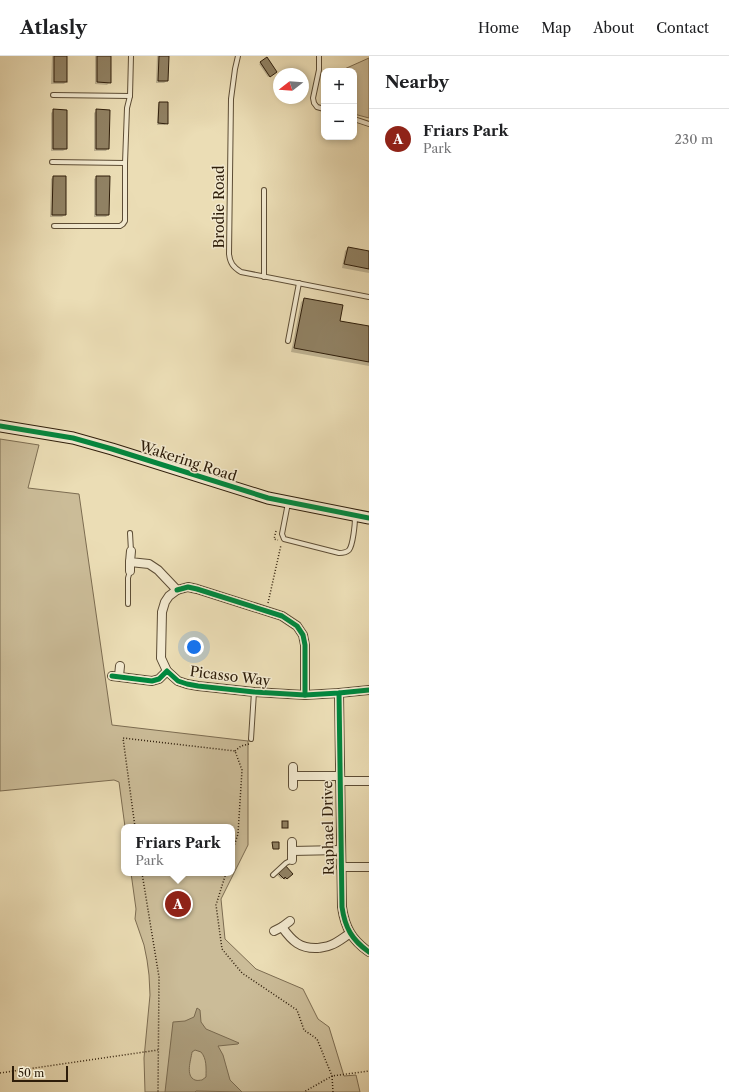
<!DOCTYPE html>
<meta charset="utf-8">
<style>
body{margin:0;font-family:"Libre Caslon Text",serif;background:#f2f2f2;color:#202124}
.controls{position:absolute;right:12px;top:12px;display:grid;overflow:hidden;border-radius:8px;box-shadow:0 2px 6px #0003}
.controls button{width:36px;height:36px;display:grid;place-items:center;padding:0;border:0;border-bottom:1px solid #e0e0e0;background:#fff;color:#202124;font:20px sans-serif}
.compass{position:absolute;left:273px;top:12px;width:36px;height:36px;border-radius:50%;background:#fff;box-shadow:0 2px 6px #0003;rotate:253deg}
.scale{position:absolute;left:12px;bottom:10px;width:56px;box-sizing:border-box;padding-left:4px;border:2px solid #2e1d0a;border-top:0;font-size:11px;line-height:14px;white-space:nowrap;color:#2e1d0a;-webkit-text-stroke:3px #f2e9cf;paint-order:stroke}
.you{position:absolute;left:194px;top:591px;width:14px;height:14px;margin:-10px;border:3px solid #fff;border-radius:50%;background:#1a73e8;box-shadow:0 0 0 6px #1a73e833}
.badge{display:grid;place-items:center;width:26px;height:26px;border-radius:50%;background:#8f2418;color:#fff;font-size:13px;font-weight:700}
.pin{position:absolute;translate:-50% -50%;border:2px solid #fff;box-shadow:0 1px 4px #0006}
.popup{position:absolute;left:121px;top:768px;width:114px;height:52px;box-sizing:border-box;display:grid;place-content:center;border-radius:8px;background:#fff;filter:drop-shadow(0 1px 3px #0005);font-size:13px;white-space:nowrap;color:#757577}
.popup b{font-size:15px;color:#202124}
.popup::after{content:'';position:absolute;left:50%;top:100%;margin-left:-8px;border:8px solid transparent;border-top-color:#fff}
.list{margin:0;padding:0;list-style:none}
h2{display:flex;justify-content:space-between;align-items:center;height:52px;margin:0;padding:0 16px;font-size:17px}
h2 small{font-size:13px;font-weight:400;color:#757577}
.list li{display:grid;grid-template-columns:26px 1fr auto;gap:12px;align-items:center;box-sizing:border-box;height:60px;padding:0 16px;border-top:1px solid #e0e0e0}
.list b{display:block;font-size:15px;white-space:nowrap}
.list p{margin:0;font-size:13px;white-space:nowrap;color:#757577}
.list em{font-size:13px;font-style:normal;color:#757577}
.map{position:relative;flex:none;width:369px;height:1036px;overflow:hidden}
header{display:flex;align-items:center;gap:24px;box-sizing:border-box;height:56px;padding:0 20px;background:#fff;border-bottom:1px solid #e0e0e0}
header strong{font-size:19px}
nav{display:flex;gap:22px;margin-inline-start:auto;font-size:14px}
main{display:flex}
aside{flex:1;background:#fff}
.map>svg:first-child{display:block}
.green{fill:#cbbc98;stroke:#7c6c51}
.water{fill:#ab9c7b;stroke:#79694e;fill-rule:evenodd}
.shadow{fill:#0003}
.building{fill:#908163;stroke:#2e1d0a}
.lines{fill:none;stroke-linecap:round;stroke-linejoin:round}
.lane-casing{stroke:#5d4d35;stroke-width:6}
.street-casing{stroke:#5d4d35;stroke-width:10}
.secondary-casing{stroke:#2e1d0a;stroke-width:13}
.path{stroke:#2e1d0a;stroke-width:1.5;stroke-dasharray:1 2;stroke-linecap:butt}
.lane{stroke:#f2e9cf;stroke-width:4}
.street{stroke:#f2e9cf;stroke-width:8}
.secondary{stroke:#f2e9cf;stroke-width:11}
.cycleway-casing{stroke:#f2e9cf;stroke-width:8}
.cycleway{stroke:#00873e;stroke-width:5}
.labels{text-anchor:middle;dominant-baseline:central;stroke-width:3;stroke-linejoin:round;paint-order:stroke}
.street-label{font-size:14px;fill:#2e1d0a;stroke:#f2e9cf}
</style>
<header>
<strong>Atlasly</strong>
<nav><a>Home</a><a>Map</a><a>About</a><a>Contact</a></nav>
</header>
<main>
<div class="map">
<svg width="369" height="1036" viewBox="0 0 369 1036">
<rect width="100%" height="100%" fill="#ebddb5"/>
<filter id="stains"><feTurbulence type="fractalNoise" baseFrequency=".005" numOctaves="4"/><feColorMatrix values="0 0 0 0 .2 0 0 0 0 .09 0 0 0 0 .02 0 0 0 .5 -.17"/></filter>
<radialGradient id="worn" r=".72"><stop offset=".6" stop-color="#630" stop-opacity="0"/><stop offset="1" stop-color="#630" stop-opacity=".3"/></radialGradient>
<g class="green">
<path d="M 369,2 L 369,62 L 354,58 L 354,15 L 340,15 Z"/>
<path d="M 0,383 L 39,389 L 28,432 L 79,438 L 112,669 L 248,685 L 248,789 L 221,843 L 225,883 L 256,913 L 303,933 L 318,963 L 329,971 L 344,1020 L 356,1019 L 360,1036 L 145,1036 L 144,1002 L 150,939 L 149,919 L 147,904 L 144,889 L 135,863 L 136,853 L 131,817 L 232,817 L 232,771 L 125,771 L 119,726 L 114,724 L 0,735 Z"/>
</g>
<path class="water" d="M 197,952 L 200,954 L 201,966 L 206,973 L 239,987 L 238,988 L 218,990 L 223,999 L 230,1024 L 242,1036 L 196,1035 L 195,1036 L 165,1036 L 173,966 L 185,965 L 194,961 ZM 195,994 L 201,996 C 207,1003 206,1012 206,1021 L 202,1024 C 200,1024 198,1025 195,1024 C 185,1020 191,1004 192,996 Z"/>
<g class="shadow">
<path d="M 52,0 L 66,0 L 66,26 L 64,28 L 51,28 Z"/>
<path d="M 95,0 L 110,0 L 110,26 L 107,29 L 95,28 Z"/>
<path d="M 157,0 L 168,0 L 167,25 L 164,27 L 156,27 Z"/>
<path d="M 261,7 L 274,17 L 268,21 L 259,8 Z"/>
<path d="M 159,47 L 167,67 L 165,69 L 157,69 L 158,48 Z"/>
<path d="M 54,54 L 66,93 L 63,95 L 51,95 L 51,57 Z"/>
<path d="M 97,54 L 108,92 L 106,95 L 94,95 L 94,57 Z"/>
<path d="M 53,121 L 65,159 L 62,161 L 50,161 L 51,123 Z"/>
<path d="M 97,121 L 108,159 L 106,161 L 94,161 L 94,123 Z"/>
<path d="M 348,192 L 369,196 L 369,217 L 342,212 L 345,195 Z"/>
<path d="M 304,243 L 339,266 L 369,271 L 369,310 L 291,296 L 301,246 Z"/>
<path d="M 285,811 L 292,818 L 285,824 L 283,822 L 281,823 L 277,819 Z"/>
</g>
<g class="building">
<rect x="54" y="0" width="13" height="26"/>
<path d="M 97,0 L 111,0 L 111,27 L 97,26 Z"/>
<path d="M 159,0 L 169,0 L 168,25 L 158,25 Z"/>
<path d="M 267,1 L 277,16 L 270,21 L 260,6 Z"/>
<path d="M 159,46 L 168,46 L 168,68 L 158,67 Z"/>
<path d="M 53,53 L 67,54 L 67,93 L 53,93 Z"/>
<path d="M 96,53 L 110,54 L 109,93 L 96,93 Z"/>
<path d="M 53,120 L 66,120 L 66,159 L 52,159 Z"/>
<path d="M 96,120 L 110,120 L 109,159 L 96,159 Z"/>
<path d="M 348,191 L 369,195 L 369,213 L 344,208 Z"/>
<path d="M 304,242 L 343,249 L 340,265 L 369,270 L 369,306 L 294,292 Z"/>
<rect x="282" y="765" width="6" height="7"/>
<path d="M 272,786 L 279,786 L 279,793 L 273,793 Z"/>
<path d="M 285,809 L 293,818 L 287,823 L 285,821 L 284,823 L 278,817 Z"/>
</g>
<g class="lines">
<defs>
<g id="lane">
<path d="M 238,0 L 235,13 L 231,43 L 229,198 C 230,207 233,211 241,216 L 369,241"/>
<path d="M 319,0 L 319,14 L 313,42 L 314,47 L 317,51 L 324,53"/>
<path d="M 53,39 L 130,40"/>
<path d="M 354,63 L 369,68"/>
<path d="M 52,106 L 125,107"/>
<path d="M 264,134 L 264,221"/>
<path d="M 54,170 L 120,170 L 123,168 L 125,165 L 125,107 L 127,52 L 130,40 L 131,0"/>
<path d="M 288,285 L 299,227"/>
<path d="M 288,447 L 282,478 L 284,483 L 339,497 C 343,497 346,497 349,494 C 353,489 355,468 355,461"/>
<path d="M 130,477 L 131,495"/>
<path d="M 128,548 L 128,522 L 130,515"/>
<path d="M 251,683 L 254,636"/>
<path d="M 273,819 L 286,807 L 292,804"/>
</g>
<g id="street">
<path d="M 131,495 L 130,506 L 149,508 L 158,514 L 177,534 L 169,540 L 165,546 L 162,556 L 161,602 L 167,615"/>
<path d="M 130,515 L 130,506"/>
<path d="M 177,534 L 188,531 L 197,533 L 282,560 L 297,570 L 303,579 L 305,589 L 305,639"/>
<path d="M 112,620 L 152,625 L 159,623 L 167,615 L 178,625 L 187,628 L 198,630 L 254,636 L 305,639 L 339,637 L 369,634"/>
<path d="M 119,620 L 120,610"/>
<path d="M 339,637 L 342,851 C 345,872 352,884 369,896"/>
<path d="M 293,711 L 293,720 L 340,720"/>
<path d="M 293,720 L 293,730"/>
<path d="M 340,725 L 369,725"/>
<path d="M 292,786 L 292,795 L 340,794"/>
<path d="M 292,804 L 292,795"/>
<path d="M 341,811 L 369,811"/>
<path d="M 282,871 L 290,865"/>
<path d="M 274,875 L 282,871 C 292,885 300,893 318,892 C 322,891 327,891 331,889 C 337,887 343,882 349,878"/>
</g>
<path id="secondary" d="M 0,370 L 73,382 L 112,393 L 268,442 L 369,462"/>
</defs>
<use href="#lane" class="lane-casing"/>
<use href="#street" class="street-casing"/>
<use href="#secondary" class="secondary-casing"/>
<g class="path">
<path d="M 276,475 L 274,483 L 278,484"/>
<path d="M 268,547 L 281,489"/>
<path d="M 235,695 L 241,690 L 249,688"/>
<path d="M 135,771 L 123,682 L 235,695 L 242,714 L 238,778 L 232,796"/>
<path d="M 142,817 L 159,921 L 158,1036"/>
<path d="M 226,817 L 216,849 L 222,893 L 242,917 L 297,954 L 304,974 L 317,983 L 332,1020 L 304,1036"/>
<path d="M 0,1017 L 158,994"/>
<path d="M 333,1036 L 332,1020 L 369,1015"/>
</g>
<use href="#lane" class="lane"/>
<use href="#street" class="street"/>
<use href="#secondary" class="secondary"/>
<defs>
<g id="cycleway">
<path d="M 0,370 L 73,382 L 112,393 L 268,442 L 369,462"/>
<path d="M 177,534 L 188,531 L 197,533 L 282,560 L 297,570 L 303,579 L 305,589 L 305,639"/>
<path d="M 112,620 L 152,625 L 159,623 L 167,615 L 178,625 L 187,628 L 198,630 L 254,636 L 305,639 L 339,637 L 369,634"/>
<path d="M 339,637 L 342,851 C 345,872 352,884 369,896"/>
</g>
</defs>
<use href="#cycleway" class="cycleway-casing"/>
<use href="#cycleway" class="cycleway"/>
</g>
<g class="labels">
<g class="street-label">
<text transform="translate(219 151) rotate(-90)">Brodie Road</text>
<text transform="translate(188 405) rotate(18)">Wakering Road</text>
<text transform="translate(230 620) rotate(7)">Picasso Way</text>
<text transform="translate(328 772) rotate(-91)">Raphael Drive</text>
</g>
</g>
<rect width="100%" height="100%" filter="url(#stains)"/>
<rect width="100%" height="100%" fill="url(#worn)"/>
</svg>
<div class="controls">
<button>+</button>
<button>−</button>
</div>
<svg class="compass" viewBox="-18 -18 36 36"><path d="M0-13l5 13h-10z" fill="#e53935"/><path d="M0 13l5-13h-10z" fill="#757577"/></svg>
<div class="scale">50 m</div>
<div class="you"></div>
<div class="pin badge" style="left:178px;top:848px">A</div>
<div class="popup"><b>Friars Park</b>Park</div>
</div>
<aside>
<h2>Nearby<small></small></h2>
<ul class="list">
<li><span class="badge">A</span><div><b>Friars Park</b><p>Park</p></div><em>230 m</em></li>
</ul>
</aside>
</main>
